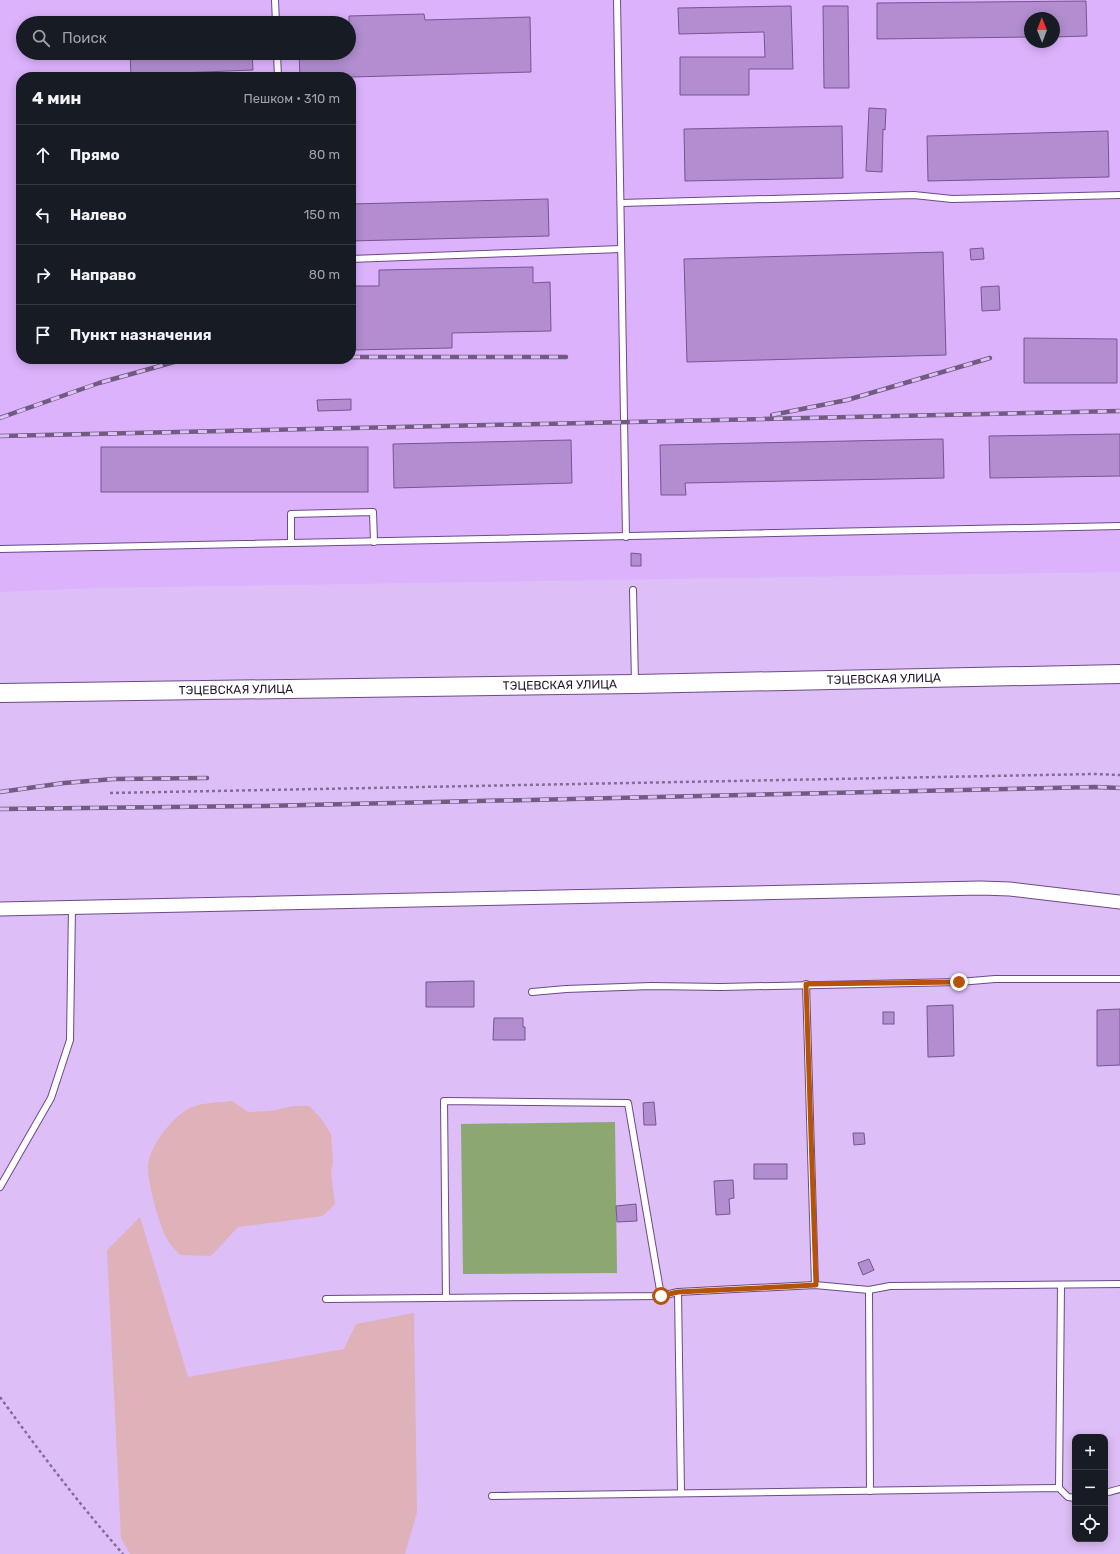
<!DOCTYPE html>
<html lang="ru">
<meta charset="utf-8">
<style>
body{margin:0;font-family:Rubik,sans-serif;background:#20242c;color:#f1f3f6}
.controls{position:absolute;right:12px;bottom:12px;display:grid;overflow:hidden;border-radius:8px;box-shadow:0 2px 10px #0003}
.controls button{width:36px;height:36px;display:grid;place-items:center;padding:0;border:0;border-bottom:1px solid #363941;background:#171b24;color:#f1f3f6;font:20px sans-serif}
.compass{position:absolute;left:1024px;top:12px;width:36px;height:36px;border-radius:50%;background:#171b24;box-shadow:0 2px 10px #0003;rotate:359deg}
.stop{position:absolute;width:12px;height:12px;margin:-9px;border:3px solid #b45309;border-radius:50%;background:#fff}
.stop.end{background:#b45309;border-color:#fff;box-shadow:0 1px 4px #0008}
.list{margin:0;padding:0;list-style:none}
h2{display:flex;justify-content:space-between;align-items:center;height:52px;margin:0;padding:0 16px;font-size:17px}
h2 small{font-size:13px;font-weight:400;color:#9ea1a6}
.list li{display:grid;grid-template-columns:26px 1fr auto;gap:12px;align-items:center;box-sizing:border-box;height:60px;padding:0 16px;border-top:1px solid #363941}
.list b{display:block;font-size:15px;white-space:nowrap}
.list em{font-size:13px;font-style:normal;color:#9ea1a6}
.icon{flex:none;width:22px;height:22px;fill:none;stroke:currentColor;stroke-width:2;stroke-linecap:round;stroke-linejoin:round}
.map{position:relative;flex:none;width:1120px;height:1554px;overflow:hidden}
.search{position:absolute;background:#171b24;box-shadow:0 2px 10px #0003;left:16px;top:16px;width:340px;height:44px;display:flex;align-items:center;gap:10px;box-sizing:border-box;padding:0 14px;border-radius:22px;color:#9ea1a6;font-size:15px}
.panel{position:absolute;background:#171b24;box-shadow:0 2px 10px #0003;left:16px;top:72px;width:340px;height:292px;border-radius:16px}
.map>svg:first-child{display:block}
.built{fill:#dcb2fd;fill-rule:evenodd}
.green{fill:#deb2b8}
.water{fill:#8ca76f}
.building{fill:#b28dd0;stroke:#775492}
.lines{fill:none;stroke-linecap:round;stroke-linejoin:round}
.lane-casing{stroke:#6d4a87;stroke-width:8}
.street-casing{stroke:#6d4a87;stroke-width:15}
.secondary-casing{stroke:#6d4a87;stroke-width:20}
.path{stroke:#836c95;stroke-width:2.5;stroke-dasharray:3 3;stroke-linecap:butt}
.lane{stroke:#fff;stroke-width:6}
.street{stroke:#fff;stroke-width:13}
.secondary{stroke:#fff;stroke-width:18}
.rail-casing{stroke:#715b81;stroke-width:4.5}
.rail{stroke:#ddbef6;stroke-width:3;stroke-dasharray:9;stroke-linecap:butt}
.route{stroke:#b45309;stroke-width:5}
.labels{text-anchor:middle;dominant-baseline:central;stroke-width:4;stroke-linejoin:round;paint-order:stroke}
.street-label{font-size:12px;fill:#251630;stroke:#ddbef6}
</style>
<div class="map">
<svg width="1120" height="1554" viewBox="0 0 1120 1554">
<rect width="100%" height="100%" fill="#ddbef6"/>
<path class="built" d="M 0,0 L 1120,0 L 1120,572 L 92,588 L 0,592 ZM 1030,18 L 1054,18 L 1054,42 L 1030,42 ZM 23,23 L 349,23 L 349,53 L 23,53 ZM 21,77 L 351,77 L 351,359 L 21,359 Z"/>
<g class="green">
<path d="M 232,1101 L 248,1112 L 270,1111 L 294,1106 L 309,1106 L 320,1117 L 331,1134 L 333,1162 L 331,1172 L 335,1204 L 323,1216 L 238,1227 L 211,1256 L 180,1255 C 176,1250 170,1245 167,1239 C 159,1224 147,1182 148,1165 C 150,1146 171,1119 188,1109 C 200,1102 218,1103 232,1101 Z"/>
<path d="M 140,1217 L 188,1377 L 344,1349 L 356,1324 L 414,1313 L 417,1512 L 405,1554 L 130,1554 L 121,1538 L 107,1250 Z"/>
</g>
<path class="water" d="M 615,1122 L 617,1273 L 463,1274 L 461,1124 Z"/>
<g class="building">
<path d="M 1086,1 L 1087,36 L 1054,37 L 1054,18 L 1030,18 L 1030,37 L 877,39 L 877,3 Z"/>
<path d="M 791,6 L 793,69 L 749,69 L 749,95 L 680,95 L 680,57 L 765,57 L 764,32 L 679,34 L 678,8 Z"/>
<path d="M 823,6 L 848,6 L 849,88 L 824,88 Z"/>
<path d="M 424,14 L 425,20 L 530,17 L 531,72 L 352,77 L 300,77 L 299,53 L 349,53 L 349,16 Z"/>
<path d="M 130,53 L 252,53 L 253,70 L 131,75 Z"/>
<path d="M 869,108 L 886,109 L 885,130 L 883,129 L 882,172 L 866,171 Z"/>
<path d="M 842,126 L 843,178 L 685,181 L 684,129 Z"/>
<path d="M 1108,131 L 1109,177 L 928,181 L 927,136 Z"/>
<path d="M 548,199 L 549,236 L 351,241 L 351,204 Z"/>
<path d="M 983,248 L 984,259 L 971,260 L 970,249 Z"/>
<path d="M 943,252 L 946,355 L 687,362 L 684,259 Z"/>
<path d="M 533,267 L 533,283 L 550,282 L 551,331 L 452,333 L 452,348 L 351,350 L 351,286 L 379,286 L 379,270 Z"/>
<path d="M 999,286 L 1000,310 L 982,311 L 981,287 Z"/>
<path d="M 1024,338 L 1117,339 L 1117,383 L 1024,383 Z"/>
<path d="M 351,399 L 351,410 L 318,411 L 317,400 Z"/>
<path d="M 1120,434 L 1120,476 L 990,478 L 989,436 Z"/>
<path d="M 943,439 L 944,478 L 685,483 L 686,495 L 661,495 L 660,445 Z"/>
<path d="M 571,440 L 572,483 L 394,488 L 393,444 Z"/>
<rect x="101" y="447" width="267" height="45"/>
<path d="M 631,553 L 641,554 L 641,566 L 631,566 Z"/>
<path d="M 474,981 L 474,1007 L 426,1007 L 426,982 Z"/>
<path d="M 953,1005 L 954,1056 L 928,1057 L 927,1006 Z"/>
<path d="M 1120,1009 L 1120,1065 L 1097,1066 L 1097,1010 Z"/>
<rect x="883" y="1012" width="11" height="12"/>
<path d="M 494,1018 L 523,1018 L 523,1027 L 525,1027 L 525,1040 L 493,1040 Z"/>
<path d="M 654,1102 L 656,1125 L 644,1125 L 643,1103 Z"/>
<path d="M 853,1133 L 864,1133 L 865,1144 L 854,1145 Z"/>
<rect x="754" y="1164" width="33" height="15"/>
<path d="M 733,1180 L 734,1198 L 729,1199 L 730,1214 L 716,1215 L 714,1181 Z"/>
<path d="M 636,1204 L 637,1221 L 617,1222 L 616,1206 Z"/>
<path d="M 869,1259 L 874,1270 L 863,1275 L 858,1263 Z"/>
</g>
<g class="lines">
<defs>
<g id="lane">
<path d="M 275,0 L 276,23"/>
<path d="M 617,0 L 626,537"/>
<path d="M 277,53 L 278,77"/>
<path d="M 621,203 L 914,195 L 952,199 L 1120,195"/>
<path d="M 351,259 L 621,249"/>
<path d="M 291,543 L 291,514 L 373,512 L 374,542"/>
<path d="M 0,549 L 1120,526"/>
<path d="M 633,590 L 635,682"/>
<path d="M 806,984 L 815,1285"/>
<path d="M 532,992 L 566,989 L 651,986 L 721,987 L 959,982 L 995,979 L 1120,979"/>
<path d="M 0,1187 L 51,1098 L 70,1040 L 72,907"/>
<path d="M 869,1290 L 870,1491"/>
<path d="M 678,1292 L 681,1493"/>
<path d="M 446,1298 L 444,1101 L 628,1103 L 661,1296"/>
<path d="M 326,1299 L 661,1296 L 678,1292 L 815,1285 L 869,1290 L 890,1286 L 1120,1284"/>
<path d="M 1059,1488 L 1061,1285"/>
<path d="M 1105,1493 L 1120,1489"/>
<path d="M 492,1496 L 1059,1488 L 1068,1497 L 1075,1498"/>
</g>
<path id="street" d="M 0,909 L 980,888 L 1010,889 L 1120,902"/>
<g id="secondary">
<path id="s1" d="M 0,693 L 635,684 L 1120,674"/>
</g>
</defs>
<use href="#lane" class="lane-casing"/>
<use href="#street" class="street-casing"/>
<use href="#secondary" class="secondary-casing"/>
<g class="path">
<path d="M 110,793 L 1094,774 L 1120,775"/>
<path d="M 0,1397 C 39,1451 79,1504 123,1554"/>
</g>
<use href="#lane" class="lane"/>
<use href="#street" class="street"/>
<use href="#secondary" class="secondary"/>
<defs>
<g id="rail">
<path d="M 351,357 L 566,357"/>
<path d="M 772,415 L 847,400 L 990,358"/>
<path d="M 0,418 L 99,383 L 185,359"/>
<path d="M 0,436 L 1120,411"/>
<path d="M 0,792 L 64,783 L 114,779 L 207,778"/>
<path d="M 0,809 L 263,806 L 1095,787 L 1120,788"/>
</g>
</defs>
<use href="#rail" class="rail-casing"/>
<use href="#rail" class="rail"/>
</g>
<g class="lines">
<path class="route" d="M 661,1296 L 678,1292 L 816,1285 L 806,984 L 959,982"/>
</g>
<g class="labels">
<g class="street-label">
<text stroke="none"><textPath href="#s1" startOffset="884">ТЭЦЕВСКАЯ УЛИЦА</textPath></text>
<text stroke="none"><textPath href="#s1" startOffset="560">ТЭЦЕВСКАЯ УЛИЦА</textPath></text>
<text stroke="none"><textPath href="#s1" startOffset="236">ТЭЦЕВСКАЯ УЛИЦА</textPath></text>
</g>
</g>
</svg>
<div class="controls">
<button>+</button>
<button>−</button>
<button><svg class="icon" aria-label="locate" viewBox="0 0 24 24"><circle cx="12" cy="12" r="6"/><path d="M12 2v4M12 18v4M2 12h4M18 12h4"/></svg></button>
</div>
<svg class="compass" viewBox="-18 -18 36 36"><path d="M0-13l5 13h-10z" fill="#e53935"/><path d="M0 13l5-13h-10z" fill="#9ea1a6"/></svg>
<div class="stop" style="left:661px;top:1296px"></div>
<div class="stop end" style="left:959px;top:982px"></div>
<div class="search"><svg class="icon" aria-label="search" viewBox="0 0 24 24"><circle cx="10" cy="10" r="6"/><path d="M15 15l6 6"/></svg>Поиск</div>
<section class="panel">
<h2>4 мин<small>Пешком · 310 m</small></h2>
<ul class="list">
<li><svg class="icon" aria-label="ahead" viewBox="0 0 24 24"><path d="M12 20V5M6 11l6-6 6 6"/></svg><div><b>Прямо</b></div><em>80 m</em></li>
<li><svg class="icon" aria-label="left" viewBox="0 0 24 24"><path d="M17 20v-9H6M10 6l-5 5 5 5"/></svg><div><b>Налево</b></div><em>150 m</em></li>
<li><svg class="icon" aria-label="right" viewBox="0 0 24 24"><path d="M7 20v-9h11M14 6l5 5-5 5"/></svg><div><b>Направо</b></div><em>80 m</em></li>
<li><svg class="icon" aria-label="arrive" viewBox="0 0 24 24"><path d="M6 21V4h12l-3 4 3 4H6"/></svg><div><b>Пункт назначения</b></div></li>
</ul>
</section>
</div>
